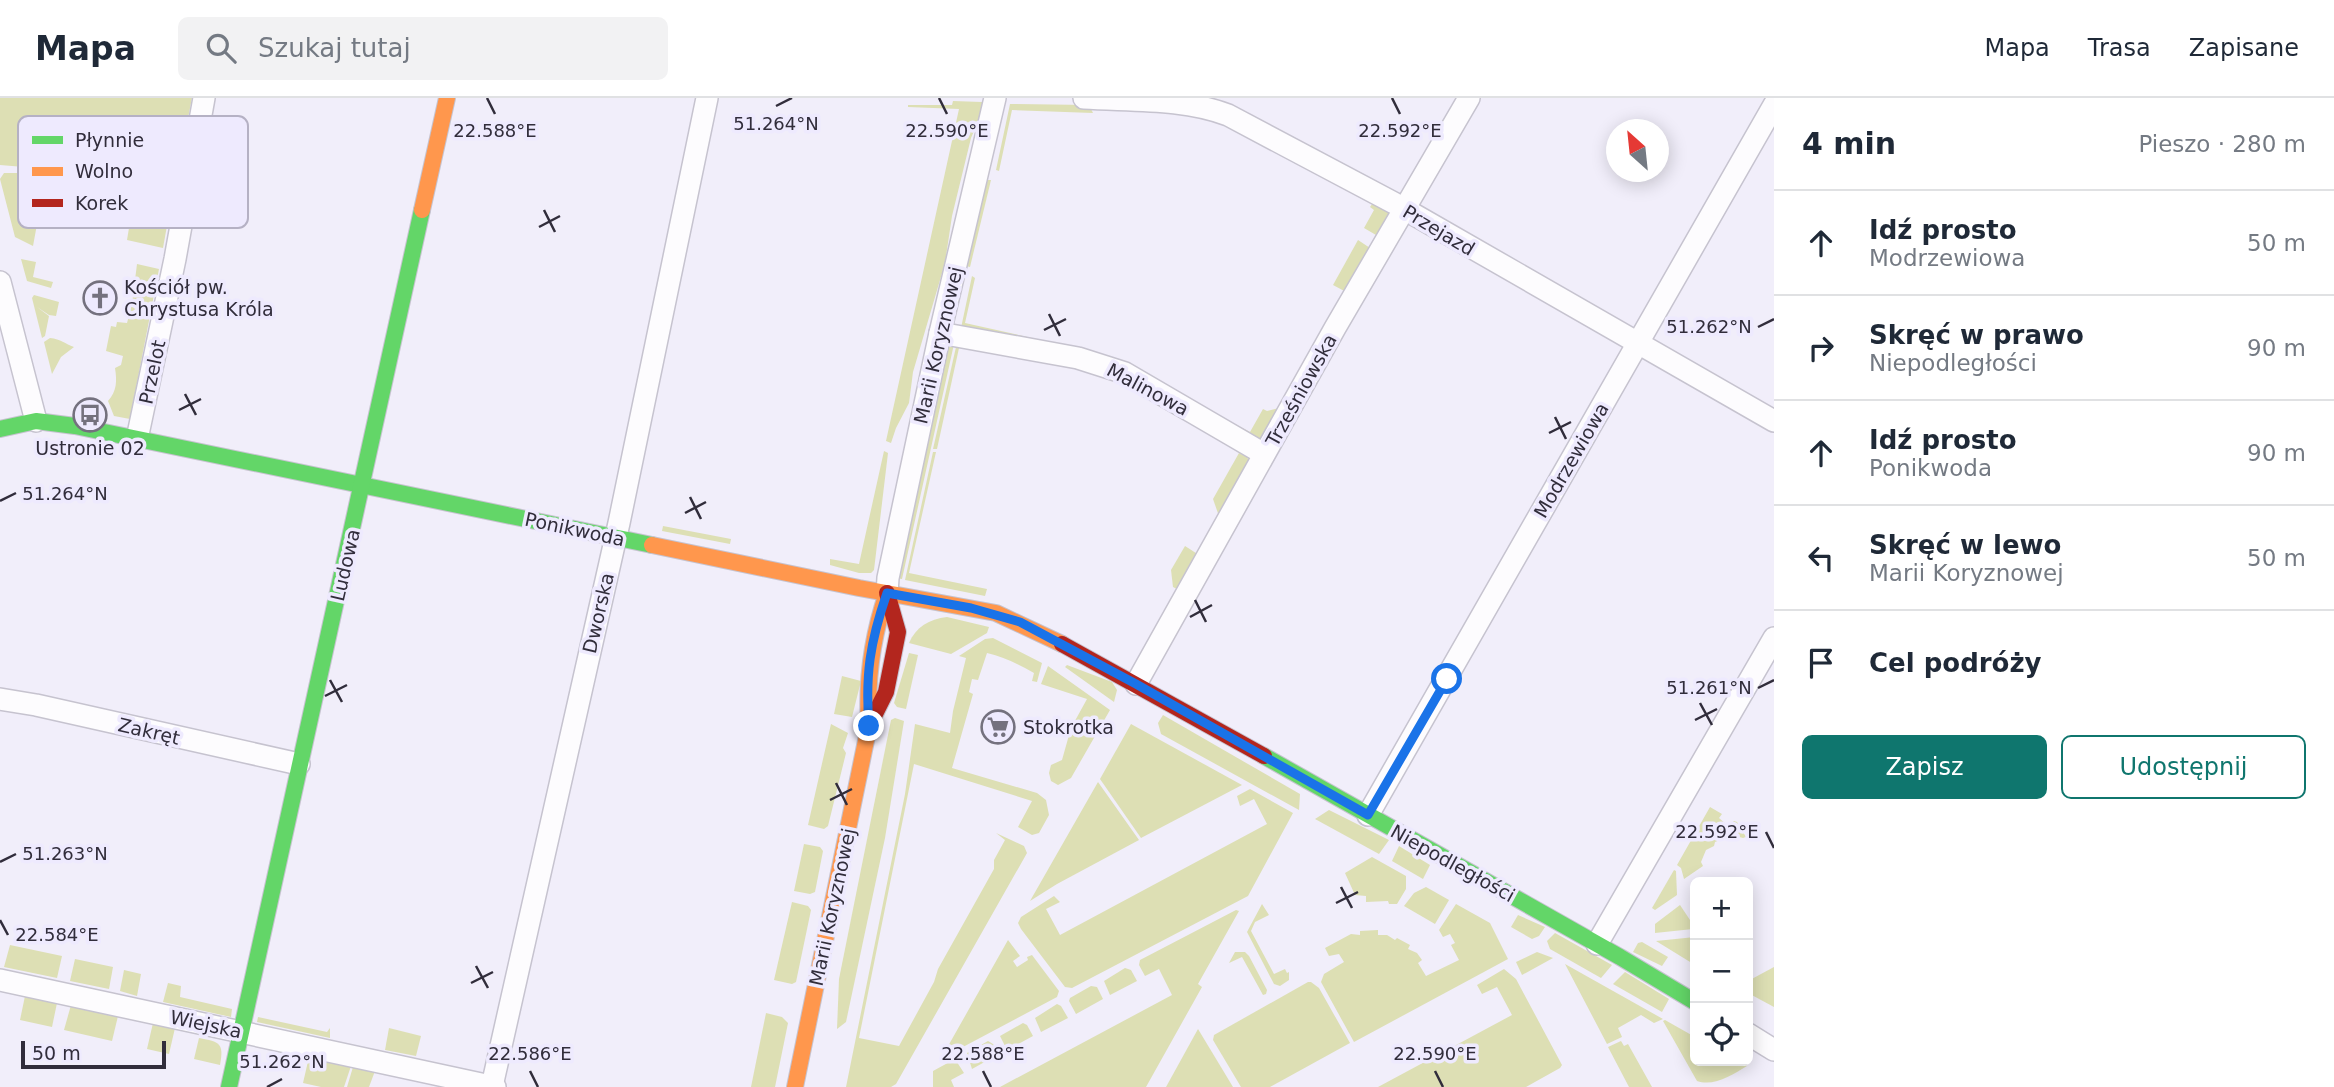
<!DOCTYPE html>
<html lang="pl">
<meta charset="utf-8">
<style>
body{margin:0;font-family:"DejaVu Sans",sans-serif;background:#f2f2f3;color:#1f2937}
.controls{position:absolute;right:21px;bottom:21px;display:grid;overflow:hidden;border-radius:10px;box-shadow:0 4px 18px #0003}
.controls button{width:63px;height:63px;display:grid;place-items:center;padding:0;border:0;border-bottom:2px solid #e0e1e3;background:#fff;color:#1f2937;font:35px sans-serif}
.compass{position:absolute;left:1606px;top:21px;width:63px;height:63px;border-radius:50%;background:#fff;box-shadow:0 4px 18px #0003;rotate:333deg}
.scale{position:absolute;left:21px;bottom:18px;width:145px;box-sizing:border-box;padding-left:7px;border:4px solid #312d3b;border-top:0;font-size:19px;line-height:24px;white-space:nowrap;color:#312d3b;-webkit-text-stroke:5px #eeeafe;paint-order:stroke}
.stop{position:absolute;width:21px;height:21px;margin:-16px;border:5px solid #1a73e8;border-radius:50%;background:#fff}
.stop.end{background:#1a73e8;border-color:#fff;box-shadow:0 2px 7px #0008}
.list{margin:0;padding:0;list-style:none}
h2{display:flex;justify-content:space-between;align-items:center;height:91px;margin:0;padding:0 28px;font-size:30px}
h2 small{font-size:23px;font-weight:400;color:#747a83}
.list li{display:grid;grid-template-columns:46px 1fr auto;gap:21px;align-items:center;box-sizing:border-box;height:105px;padding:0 28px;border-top:2px solid #e0e1e3}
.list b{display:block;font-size:26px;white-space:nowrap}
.list p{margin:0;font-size:23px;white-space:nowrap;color:#747a83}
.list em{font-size:23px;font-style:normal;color:#747a83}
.actions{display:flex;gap:14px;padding:21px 28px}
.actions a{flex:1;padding:16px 0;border:2px solid #0f766e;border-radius:10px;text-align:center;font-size:24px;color:#0f766e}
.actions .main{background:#0f766e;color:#fff}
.icon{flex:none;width:38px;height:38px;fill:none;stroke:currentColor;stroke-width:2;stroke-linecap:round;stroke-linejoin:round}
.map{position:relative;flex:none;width:1774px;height:989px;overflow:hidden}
header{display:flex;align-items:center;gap:42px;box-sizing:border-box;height:98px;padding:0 35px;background:#fff;border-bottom:2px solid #e0e1e3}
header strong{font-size:33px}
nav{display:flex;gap:38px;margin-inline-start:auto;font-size:24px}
.search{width:490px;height:63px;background:#f2f2f3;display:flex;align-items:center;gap:18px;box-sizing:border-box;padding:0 24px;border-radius:10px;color:#747a83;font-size:26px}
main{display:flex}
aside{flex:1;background:#fff}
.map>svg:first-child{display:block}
.green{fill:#dddfb4}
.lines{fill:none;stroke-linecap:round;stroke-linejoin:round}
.street-casing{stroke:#c6c3cf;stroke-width:24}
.fast-casing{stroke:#c6c3cf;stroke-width:18}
.slow-casing{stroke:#c6c3cf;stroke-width:18}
.jam-casing{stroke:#c6c3cf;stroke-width:18}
.street{stroke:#fdfcfe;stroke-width:21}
.fast{stroke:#63d668;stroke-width:16}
.slow{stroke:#ff974d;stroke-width:16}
.jam{stroke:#b3261e;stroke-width:16}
.route{stroke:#1a73e8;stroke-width:9}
.ticks{fill:none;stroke:#312d3b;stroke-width:2.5}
.labels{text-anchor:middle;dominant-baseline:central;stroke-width:7;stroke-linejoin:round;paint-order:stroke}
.street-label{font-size:19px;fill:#312d3b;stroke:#eeeafe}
.poi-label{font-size:19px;fill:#312d3b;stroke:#eeeafe;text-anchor:start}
.key{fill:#eeeafe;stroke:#b5b1c4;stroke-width:2}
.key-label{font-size:19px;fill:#312d3b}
.ticks-label{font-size:18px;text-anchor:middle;fill:#312d3b;stroke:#eeeafe;stroke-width:7;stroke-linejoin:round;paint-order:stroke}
</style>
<header>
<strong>Mapa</strong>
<div class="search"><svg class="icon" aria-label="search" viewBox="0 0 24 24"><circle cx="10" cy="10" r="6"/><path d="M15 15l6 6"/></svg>Szukaj tutaj</div>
<nav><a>Mapa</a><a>Trasa</a><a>Zapisane</a></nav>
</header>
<main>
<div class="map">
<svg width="1774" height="989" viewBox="0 0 1774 989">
<rect width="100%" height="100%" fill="#f1eefa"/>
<g class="green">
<path d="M 0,0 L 192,0 L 186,30 L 181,29 L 174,63 L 179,65 L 176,80 L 164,83 L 158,81 L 163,64 L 134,60 L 131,74 L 38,56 L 36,70 L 0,67 Z"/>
<path d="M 953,3 L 982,4 L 984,9 L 971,40 L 952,118 L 945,165 L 913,274 L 909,305 L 896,330 L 891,345 L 886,343 L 959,11 L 908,9 L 908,7 L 952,7 Z"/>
<path d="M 1010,6 L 1089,7 L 1093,15 L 1012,12 L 999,73 L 996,72 Z"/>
<path d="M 4,75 L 39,75 L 39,78 L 23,75 L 18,105 L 40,110 L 33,148 L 15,139 L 0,81 Z"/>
<path d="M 987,82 L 991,82 L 970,169 L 966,168 L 983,87 Z"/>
<path d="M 135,94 L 154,97 L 170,111 L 163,150 L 127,142 Z"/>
<path d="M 1375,102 L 1390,115 L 1382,136 L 1376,137 L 1364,130 L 1374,112 L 1370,109 Z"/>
<path d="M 1358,142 L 1370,150 L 1348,195 L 1333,187 Z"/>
<path d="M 21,161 L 36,164 L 33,179 L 53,184 L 51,190 L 27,183 Z"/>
<path d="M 137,166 L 159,171 L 130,321 L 114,318 L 108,303 C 117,293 117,283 115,270 L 121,267 L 123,258 L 106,253 L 111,228 L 116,229 L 117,224 L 127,225 L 132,206 Z"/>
<path d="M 972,178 L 975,180 L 965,225 L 1059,246 L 1058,252 L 961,230 Z"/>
<path d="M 34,197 L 59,204 L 56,218 L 49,217 L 37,209 L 49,218 L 45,238 L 42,240 L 32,200 Z"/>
<path d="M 50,240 C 61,241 65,246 74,249 L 61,259 L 52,276 L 44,244 Z"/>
<path d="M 947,245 L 954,246 L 902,481 L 895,480 L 906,447 L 910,413 Z"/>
<path d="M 956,249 L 959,250 L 937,351 L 933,351 Z"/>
<path d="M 1283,309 L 1263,344 L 1236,332 L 1235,326 L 1250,334 L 1263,311 L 1267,313 Z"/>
<path d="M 884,353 L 888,355 L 874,472 L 871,475 L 859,475 L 830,467 L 830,461 L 859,466 Z"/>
<path d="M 933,354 L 936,354 L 909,475 L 987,491 L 985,498 L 905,482 Z"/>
<path d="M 1239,355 L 1247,359 L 1251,366 L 1220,421 L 1213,401 Z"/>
<path d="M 663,428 L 731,441 L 730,446 L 662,433 Z"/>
<path d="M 1185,448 L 1199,457 L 1179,492 L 1173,489 L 1171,472 Z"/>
<path d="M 947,519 L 989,529 L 987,535 L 951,556 L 909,545 C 916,529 929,521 947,519 Z"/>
<path d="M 993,540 L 1042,565 L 1037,584 L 1032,583 L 1034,575 C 1019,567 1005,559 987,555 L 978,582 L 972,581 L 969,594 L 973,596 L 952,670 L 1037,695 L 1046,702 L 1049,717 L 1039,735 L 1032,737 L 1018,729 L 1032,703 L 914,666 L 859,940 L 899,948 L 934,884 L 938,871 L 994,771 L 994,762 L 1005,742 L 996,735 L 1024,748 L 1027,755 L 896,986 L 891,989 L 846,989 L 905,696 L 915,626 L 950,635 L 953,613 L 966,560 L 959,558 L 985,541 Z"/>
<path d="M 909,555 L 918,557 L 906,611 L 897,609 L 894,605 Z"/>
<path d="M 1067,567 L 1112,584 L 1117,592 L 1114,604 L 1065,569 Z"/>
<path d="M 1048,568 L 1110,612 L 1071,680 L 1058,687 L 1051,683 L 1049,675 L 1051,667 L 1062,662 L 1071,630 L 1087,601 L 1041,586 Z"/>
<path d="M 842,578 L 861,583 L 852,619 L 834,616 Z"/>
<path d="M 1163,617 L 1300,696 L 1299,712 L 1161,636 L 1158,625 Z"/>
<path d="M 895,620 L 904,623 L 885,740 L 846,924 L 837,931 L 839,881 L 891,622 Z"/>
<path d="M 831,626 L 848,635 L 843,650 L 846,655 L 828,728 L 824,731 L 808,727 Z"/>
<path d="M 1131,626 L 1242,687 L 1141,740 L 1100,681 Z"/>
<path d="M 1098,684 L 1139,742 L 1057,786 L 1030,803 Z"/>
<path d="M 1250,691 L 1293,715 L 1248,798 L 1072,890 L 1065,889 L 1021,831 L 1018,825 L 1021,819 L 1054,798 L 1060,804 L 1046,811 L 1060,837 L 1267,726 L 1254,701 L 1240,708 L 1237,698 Z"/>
<path d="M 1710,709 L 1722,716 L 1719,720 L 1728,728 L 1734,723 L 1737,724 L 1746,739 L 1743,740 L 1732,737 L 1715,744 L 1714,748 L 1706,752 L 1701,764 L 1703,768 L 1684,781 L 1681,770 L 1677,767 Z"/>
<path d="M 1329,712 L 1389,742 L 1379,756 L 1315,721 Z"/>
<path d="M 804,746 L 820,749 L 823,753 L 815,794 L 810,796 L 794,793 Z"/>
<path d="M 1399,748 L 1430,767 L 1423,781 L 1392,763 Z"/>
<path d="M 1372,759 L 1406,778 L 1406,791 L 1397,806 L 1389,806 L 1388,803 L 1366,804 L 1366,798 L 1355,797 L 1345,775 Z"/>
<path d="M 1674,772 L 1676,773 L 1677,797 L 1655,812 L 1652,810 Z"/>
<path d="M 1426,789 L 1449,802 L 1435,826 L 1404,808 L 1414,795 Z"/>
<path d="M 792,804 L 808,808 L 811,812 L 796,884 L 792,886 L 774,882 Z"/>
<path d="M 1262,806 L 1269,817 L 1255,824 L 1251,833 L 1274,876 L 1285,871 L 1287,875 L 1289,874 L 1289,882 L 1280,888 L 1274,886 L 1247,834 Z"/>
<path d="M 1456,806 L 1490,825 L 1508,861 L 1354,944 L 1321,884 L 1324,876 L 1344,864 L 1339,856 L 1329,858 L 1325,850 L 1351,836 L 1360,837 L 1360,833 L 1378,832 L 1378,837 L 1387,837 L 1395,842 L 1397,840 L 1410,847 L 1408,851 L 1417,855 L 1422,862 L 1418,865 L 1426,878 L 1459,862 L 1451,847 L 1455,845 L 1450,836 L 1443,839 L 1439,832 Z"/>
<path d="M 1680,807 L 1694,828 L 1693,831 L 1655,835 L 1655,826 Z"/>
<path d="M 1236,812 L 1239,813 L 1198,886 L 1202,889 L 1146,989 L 1000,989 L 1172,897 L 1159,871 L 1145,878 L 1139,867 L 1140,862 Z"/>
<path d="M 1518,817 L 1545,829 L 1539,838 L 1532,841 L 1511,829 Z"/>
<path d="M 1555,835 L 1612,867 L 1601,880 L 1550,851 L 1547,843 Z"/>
<path d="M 1695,839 L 1695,867 L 1656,843 Z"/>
<path d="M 1008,842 L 1020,858 L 1013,863 L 1017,869 L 1028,862 L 1027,859 L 1032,857 L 1059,893 L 1057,899 L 946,958 L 943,957 Z"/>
<path d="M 1642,844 L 1668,859 L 1662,868 L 1633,854 L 1638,845 Z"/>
<path d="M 10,847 L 62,858 L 57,880 L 4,869 Z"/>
<path d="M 1235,854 L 1245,854 L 1249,858 L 1267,892 L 1266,896 L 1263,897 L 1242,859 L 1229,865 Z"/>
<path d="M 1537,854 L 1553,860 L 1522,877 L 1516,864 Z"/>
<path d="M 75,861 L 113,869 L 109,891 L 70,883 Z"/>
<path d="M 1565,866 L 1663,921 L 1654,925 L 1641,917 L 1618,930 L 1622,939 L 1607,946 Z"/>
<path d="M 1774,869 L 1774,909 L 1748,895 L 1748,883 Z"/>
<path d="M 1125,870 L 1131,872 L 1137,883 L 1110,897 L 1104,883 Z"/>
<path d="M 1504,871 L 1516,881 L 1562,967 L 1560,970 L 1526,989 L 1378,989 L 1512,917 L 1497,889 L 1482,896 L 1477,887 Z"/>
<path d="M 124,872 L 141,876 L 137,898 L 120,893 Z"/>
<path d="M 1625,874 L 1669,901 L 1662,914 L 1613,886 Z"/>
<path d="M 1308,884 L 1311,884 L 1319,890 L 1350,945 L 1270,989 L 1241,989 L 1213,942 L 1214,937 Z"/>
<path d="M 168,885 L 181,888 L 180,899 L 232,911 L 231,919 L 163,904 Z"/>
<path d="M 1091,888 L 1097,889 L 1103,901 L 1076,916 L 1069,903 L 1070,900 Z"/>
<path d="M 25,898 L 57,905 L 52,929 L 20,922 Z"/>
<path d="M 1057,906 L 1061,908 L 1068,920 L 1041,934 L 1035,920 Z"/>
<path d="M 71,907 L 118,918 L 112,943 L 64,932 Z"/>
<path d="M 766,915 L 782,919 L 788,925 L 775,989 L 751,989 Z"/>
<path d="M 258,919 L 327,934 L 330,930 L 330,940 L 257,924 Z"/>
<path d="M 1665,922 L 1695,939 L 1695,963 L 1737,963 L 1747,968 C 1732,977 1714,989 1697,983 L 1663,923 Z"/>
<path d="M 153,925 L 175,930 L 169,956 L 147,951 Z"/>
<path d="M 1023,925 L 1027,927 L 1033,938 L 1007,952 L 1000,938 Z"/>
<path d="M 389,930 L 421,938 L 416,958 L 385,952 Z"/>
<path d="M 1198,931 L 1233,989 L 1166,989 Z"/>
<path d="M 199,940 C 220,944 224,945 220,967 L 194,961 Z"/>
<path d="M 988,943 L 993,946 L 999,956 L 972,971 L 967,955 Z"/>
<path d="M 1621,943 L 1624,948 L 1628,946 L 1652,989 L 1629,989 L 1608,949 Z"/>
<path d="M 309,959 L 351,968 L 344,989 L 321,989 L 303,985 Z"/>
<path d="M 955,961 L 964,975 L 951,982 L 954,989 L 933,989 L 933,973 Z"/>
<path d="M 353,969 L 375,973 L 369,989 L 347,989 Z"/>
</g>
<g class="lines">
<defs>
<g id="street">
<path d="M 1084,0 C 1131,3 1184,0 1228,17 L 1394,105 L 1774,323"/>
<path d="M 0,184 L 36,323"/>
<path d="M 940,235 L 1078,260 L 1125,275 L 1264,356"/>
<path d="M 137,341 L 175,161 L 204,0"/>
<path d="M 887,495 L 888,480 L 940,235 L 995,0"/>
<path d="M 1136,586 L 1335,230 L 1469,0"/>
<path d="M 0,601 L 36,607 L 299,666"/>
<path d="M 1368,717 L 1774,7"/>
<path d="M 1597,846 L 1774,540"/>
<path d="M 0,882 L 495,989"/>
<path d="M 1748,936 L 1774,952"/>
<path d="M 492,988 L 619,425 L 707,0"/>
</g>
<g id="fast">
<path d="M 0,331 L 36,323 L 75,328 L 652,447"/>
<path d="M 1264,658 L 1620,859 L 1695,904"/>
<path d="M 229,989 L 422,112"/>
</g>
<g id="slow">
<path d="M 422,112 L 447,0"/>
<path d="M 652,447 L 859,490 L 996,515 L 1062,546"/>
<path d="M 795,989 L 869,628 C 866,581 872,539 887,495"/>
</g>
<g id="jam">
<path d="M 1062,546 L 1264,658"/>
<path d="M 872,622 L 886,594 L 898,534 L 887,495"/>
</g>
</defs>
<use href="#street" class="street-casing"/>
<use href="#fast" class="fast-casing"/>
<use href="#slow" class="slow-casing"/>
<use href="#jam" class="jam-casing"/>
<use href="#street" class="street"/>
<use href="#fast" class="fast"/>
<use href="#slow" class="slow"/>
<use href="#jam" class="jam"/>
</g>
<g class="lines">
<path class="route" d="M 869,628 C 865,577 870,544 887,495 L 971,510 L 1020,524 L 1136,586 L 1368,717 L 1447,581"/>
</g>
<path class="ticks" d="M 487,0 L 495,16M 939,0 L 947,16M 1392,0 L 1400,16M 776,8 L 792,0M 544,112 L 555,134M 539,129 L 560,118M 1049,216 L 1060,238M 1758,229 L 1774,221M 1044,232 L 1066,221M 185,296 L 196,317M 179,312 L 201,301M 1555,319 L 1566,341M 1549,335 L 1571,324M 690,399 L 701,421M 0,403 L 16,395M 685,415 L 706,404M 1195,502 L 1206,524M 1190,519 L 1212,507M 330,582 L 342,604M 1758,590 L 1774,582M 325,598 L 347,587M 1700,605 L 1712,627M 1695,622 L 1717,611M 836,685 L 847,707M 830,702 L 852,691M 1766,734 L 1774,750M 0,764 L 16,756M 1341,789 L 1352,810M 1336,805 L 1358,794M 0,822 L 8,837M 476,868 L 488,890M 471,885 L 493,874M 530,973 L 538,989M 983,973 L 991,989M 1435,973 L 1443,989M 267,989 L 282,981"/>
<defs>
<symbol id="church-ring" viewBox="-11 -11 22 22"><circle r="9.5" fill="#eeeafe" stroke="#74717e" stroke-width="1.5"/><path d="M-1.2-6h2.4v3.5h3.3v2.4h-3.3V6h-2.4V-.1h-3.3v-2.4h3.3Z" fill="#74717e"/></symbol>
<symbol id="bus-ring" viewBox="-11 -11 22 22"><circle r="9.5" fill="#eeeafe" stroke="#74717e" stroke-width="1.5"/><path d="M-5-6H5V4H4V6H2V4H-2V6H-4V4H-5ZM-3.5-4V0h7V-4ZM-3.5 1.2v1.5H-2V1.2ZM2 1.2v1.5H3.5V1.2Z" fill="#74717e"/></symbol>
<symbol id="supermarket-ring" viewBox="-11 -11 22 22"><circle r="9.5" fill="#eeeafe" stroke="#74717e" stroke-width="1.5"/><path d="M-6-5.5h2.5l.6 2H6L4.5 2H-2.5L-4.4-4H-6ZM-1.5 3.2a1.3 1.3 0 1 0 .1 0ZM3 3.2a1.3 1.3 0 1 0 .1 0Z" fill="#74717e"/></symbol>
</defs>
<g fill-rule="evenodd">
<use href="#church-ring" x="81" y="181" width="38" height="38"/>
<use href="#bus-ring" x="71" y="298" width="38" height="38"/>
<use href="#supermarket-ring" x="979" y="610" width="38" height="38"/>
</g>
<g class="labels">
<g class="street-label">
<text transform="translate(1439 132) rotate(31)">Przejazd</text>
<text transform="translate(938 247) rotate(-77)">Marii Koryznowej</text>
<text transform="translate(152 274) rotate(-78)">Przelot</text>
<text transform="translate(1148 291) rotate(28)">Malinowa</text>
<text transform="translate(1301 292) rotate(-61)">Trześniowska</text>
<text transform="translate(1571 362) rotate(-60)">Modrzewiowa</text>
<text transform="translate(575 431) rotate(12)">Ponikwoda</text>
<text transform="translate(345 467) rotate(-77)">Ludowa</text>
<text transform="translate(598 515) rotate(-77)">Dworska</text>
<text transform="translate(149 633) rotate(13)">Zakręt</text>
<text transform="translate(1453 765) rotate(29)">Niepodległości</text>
<text transform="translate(832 809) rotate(-78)">Marii Koryznowej</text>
<text transform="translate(206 926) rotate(12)">Wiejska</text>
</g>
<g class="poi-label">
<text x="124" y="189">Kościół pw.<tspan x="124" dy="22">Chrystusa Króla</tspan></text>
<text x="90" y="350" text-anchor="middle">Ustronie 02</text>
<text x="1023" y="629">Stokrotka</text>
</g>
</g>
<rect x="18" y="18" width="230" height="112" rx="10" class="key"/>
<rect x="32" y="38" width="31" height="8" fill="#63d668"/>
<rect x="32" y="69" width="31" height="9" fill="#ff974d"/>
<rect x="32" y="101" width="31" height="8" fill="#b3261e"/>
<g class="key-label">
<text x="75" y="49">Płynnie</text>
<text x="75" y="80">Wolno</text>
<text x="75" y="112">Korek</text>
</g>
<g class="ticks-label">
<text x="776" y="32">51.264°N</text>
<text x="495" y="39">22.588°E</text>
<text x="947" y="39">22.590°E</text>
<text x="1400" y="39">22.592°E</text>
<text x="1709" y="235">51.262°N</text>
<text x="65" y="402">51.264°N</text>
<text x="1709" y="596">51.261°N</text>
<text x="1717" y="740">22.592°E</text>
<text x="65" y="762">51.263°N</text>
<text x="57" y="843">22.584°E</text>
<text x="530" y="962">22.586°E</text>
<text x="983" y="962">22.588°E</text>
<text x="1435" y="962">22.590°E</text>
<text x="282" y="970">51.262°N</text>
</g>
</svg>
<div class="controls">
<button>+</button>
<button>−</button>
<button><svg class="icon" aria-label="locate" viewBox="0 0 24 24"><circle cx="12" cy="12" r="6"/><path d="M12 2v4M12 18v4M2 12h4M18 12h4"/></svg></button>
</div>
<svg class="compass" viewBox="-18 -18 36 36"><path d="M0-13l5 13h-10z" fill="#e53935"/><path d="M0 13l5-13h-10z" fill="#747a83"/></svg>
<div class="scale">50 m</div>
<div class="stop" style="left:1447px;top:581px"></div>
<div class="stop end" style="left:869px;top:628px"></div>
</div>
<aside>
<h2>4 min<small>Pieszo · 280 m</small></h2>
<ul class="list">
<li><svg class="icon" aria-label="ahead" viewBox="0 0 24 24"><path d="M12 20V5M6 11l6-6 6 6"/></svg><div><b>Idź prosto</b><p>Modrzewiowa</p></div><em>50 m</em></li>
<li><svg class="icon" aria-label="right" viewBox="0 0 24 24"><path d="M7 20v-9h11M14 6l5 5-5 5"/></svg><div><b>Skręć w prawo</b><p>Niepodległości</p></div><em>90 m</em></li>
<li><svg class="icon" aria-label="ahead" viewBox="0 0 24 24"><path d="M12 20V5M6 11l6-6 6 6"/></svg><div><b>Idź prosto</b><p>Ponikwoda</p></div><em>90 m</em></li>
<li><svg class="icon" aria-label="left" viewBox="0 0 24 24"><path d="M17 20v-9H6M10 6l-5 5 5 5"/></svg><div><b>Skręć w lewo</b><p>Marii Koryznowej</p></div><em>50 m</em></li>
<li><svg class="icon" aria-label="arrive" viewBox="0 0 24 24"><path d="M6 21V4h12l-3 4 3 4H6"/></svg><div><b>Cel podróży</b></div></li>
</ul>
<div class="actions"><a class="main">Zapisz</a><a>Udostępnij</a></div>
</aside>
</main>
